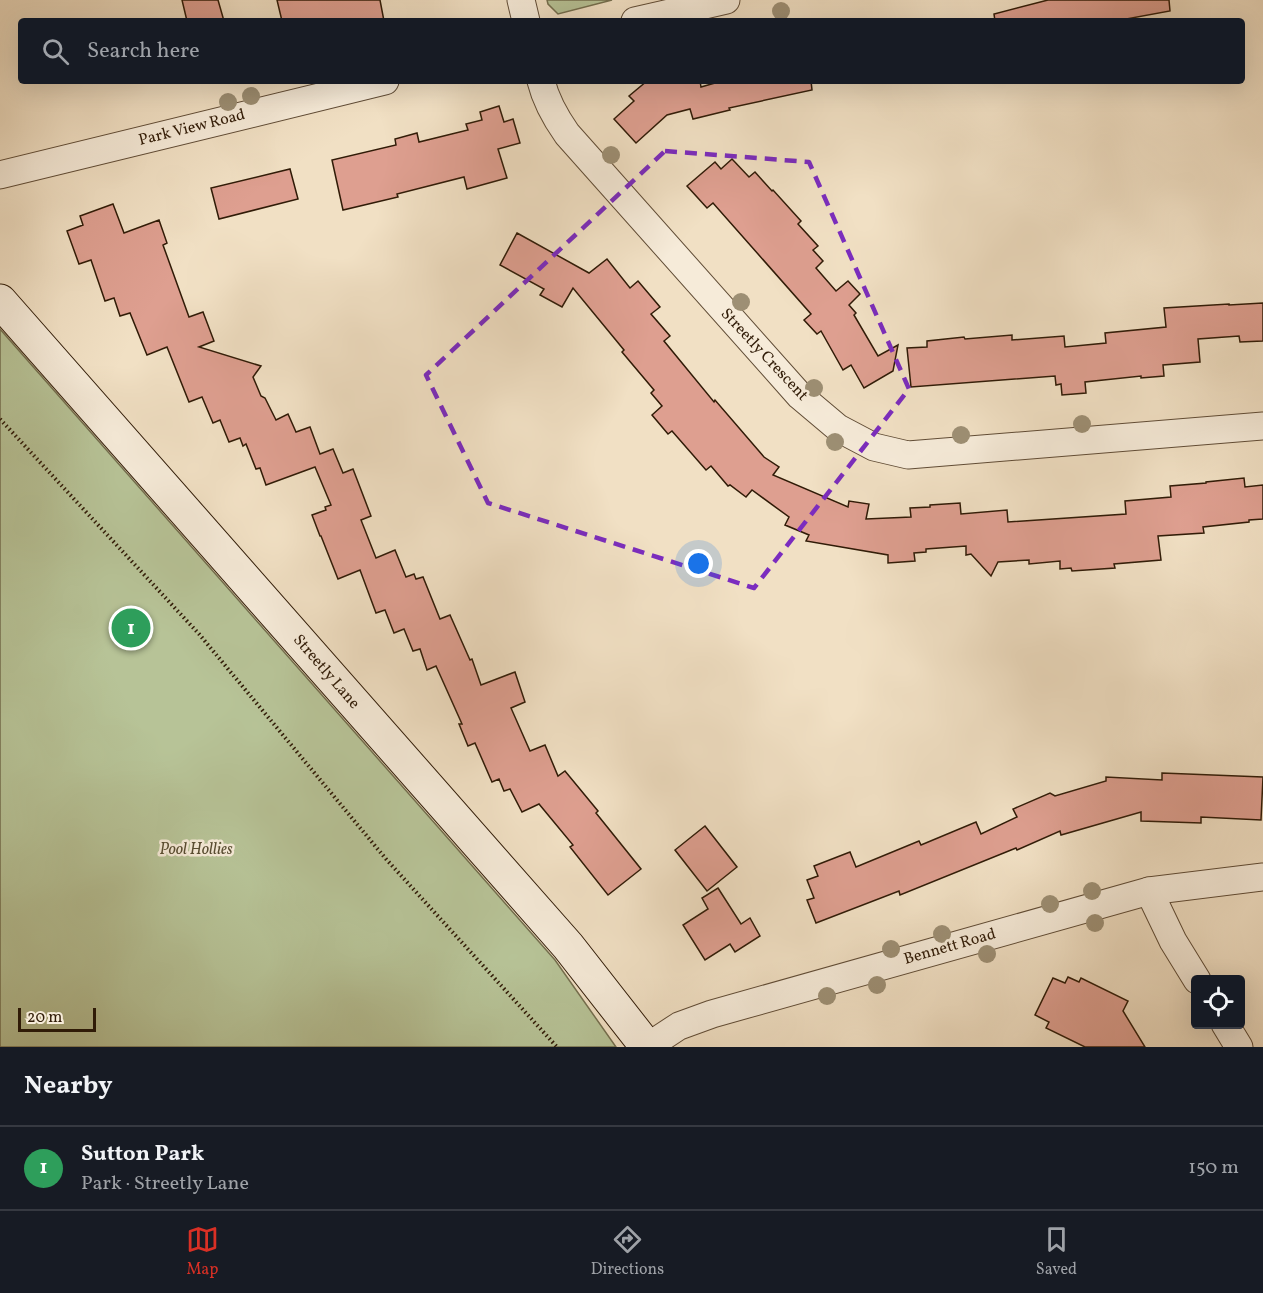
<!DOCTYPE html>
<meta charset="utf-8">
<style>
body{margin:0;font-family:Vollkorn,serif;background:#242831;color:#f1f3f6}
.controls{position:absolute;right:18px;bottom:18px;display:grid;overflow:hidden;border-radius:6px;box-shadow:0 6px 24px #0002}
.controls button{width:54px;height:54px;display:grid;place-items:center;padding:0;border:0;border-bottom:2px solid #363941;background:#171b24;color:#f1f3f6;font:30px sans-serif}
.scale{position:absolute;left:18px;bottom:15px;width:78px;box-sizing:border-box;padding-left:6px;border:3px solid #301b07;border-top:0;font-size:16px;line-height:21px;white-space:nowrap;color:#301b07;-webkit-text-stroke:4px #f6ebd9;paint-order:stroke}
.you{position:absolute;left:699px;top:564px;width:21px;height:21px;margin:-15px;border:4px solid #fff;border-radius:50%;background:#1a73e8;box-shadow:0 0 0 9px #1a73e833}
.badge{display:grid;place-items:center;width:39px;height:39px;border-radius:50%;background:#d93025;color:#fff;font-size:20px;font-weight:700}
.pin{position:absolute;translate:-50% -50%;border:3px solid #fff;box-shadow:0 2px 6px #0006}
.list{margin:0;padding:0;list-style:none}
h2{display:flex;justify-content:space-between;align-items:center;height:78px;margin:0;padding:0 24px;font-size:26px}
h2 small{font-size:20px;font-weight:400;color:#9ea1a6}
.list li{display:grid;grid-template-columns:39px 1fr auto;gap:18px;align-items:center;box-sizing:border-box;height:84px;padding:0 24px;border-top:2px solid #363941}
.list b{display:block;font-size:22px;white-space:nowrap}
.list p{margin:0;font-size:20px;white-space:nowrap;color:#9ea1a6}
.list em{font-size:20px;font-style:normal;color:#9ea1a6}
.icon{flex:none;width:33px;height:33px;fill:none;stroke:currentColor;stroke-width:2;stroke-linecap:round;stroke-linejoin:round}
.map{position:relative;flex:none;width:1263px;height:1047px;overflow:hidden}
.search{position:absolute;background:#171b24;box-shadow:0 6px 24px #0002;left:18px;right:18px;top:18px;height:66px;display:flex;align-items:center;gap:15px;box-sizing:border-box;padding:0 21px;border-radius:6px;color:#9ea1a6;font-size:22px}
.sheet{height:162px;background:#171b24}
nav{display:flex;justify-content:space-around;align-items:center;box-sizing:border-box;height:84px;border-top:2px solid #363941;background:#171b24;font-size:16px;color:#9ea1a6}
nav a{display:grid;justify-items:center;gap:3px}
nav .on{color:#d93025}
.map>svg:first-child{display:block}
.green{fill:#b7c397;stroke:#746f4f;stroke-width:1.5}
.building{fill:#de9f90;stroke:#301b07;stroke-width:1.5}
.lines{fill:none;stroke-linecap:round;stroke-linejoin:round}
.minor-casing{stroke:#604c36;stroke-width:29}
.secondary-casing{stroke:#301b07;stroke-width:35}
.path{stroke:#301b07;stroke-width:4;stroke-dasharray:1.5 3;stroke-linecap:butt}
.minor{stroke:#f6ebd9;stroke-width:27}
.secondary{stroke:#f6ebd9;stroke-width:33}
.tree{fill:#9d8f74}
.marked{fill:none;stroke:#7b2cbf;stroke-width:4.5;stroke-dasharray:12 8;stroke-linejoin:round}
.labels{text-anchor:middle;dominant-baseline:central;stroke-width:5;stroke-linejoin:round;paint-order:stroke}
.street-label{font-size:16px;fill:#301b07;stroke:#f6ebd9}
.park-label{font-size:16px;font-style:italic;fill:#584d32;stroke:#f6ebd9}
</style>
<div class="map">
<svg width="1263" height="1047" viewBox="0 0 1263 1047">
<rect width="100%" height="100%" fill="#f1e0c4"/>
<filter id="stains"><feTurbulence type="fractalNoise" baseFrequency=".00333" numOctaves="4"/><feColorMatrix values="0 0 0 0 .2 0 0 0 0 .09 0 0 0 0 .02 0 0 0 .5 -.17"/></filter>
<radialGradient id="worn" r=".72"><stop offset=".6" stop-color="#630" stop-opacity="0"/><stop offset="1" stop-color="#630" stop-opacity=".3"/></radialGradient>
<g class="green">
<path d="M 547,0 L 612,0 L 558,14 L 548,4 Z"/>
<path d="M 0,329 L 555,960 L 616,1047 L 0,1047 Z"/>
</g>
<g class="building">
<path d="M 182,0 L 218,0 L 224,21 L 187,21 Z"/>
<path d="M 277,0 L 380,0 L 384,21 L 282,21 Z"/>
<path d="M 1048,0 L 1169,0 L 1170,11 L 1126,19 L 1127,21 L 995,21 L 994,14 Z"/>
<path d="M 647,81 L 700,81 L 701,87 L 722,81 L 811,81 L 812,90 L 729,108 L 730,110 L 693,119 L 690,109 L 667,115 L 636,143 L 614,119 L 634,101 L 629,96 Z"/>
<path d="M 499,106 L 504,122 L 513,119 L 520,143 L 498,149 L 507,178 L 467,189 L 464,177 L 397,194 L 398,197 L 343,210 L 332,160 L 396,145 L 395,139 L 417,133 L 419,142 L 468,130 L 466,124 L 482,120 L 480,112 Z"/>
<path d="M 732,159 L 749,177 L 755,172 L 772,191 L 773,190 L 801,221 L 798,224 L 818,246 L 813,250 L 823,261 L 816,268 L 836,291 L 848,281 L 860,294 L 849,305 L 856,313 L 854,315 L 878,356 L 898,345 L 893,371 L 864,388 L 851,365 L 843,370 L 821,331 L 817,334 L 804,320 L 811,314 L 713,203 L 707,208 L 687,186 L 715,162 L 721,169 Z"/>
<path d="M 290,169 L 298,199 L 219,219 L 211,188 Z"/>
<path d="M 113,204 L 124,233 L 159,220 L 167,243 L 163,245 L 189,317 L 203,312 L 214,341 L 199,347 L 261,366 L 253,377 L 261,396 L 265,398 L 276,420 L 288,414 L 296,432 L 310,427 L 320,454 L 333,449 L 343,473 L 353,469 L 371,516 L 361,520 L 376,558 L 395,550 L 406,577 L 414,574 L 416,579 L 423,577 L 440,619 L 450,615 L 470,660 L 472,659 L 481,685 L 515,672 L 525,702 L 511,708 L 530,751 L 545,745 L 558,776 L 565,771 L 598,811 L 596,813 L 641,869 L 608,895 L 570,847 L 573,845 L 539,804 L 522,812 L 510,789 L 504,791 L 499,779 L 492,782 L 475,743 L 468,746 L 459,724 L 462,724 L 436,666 L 427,670 L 420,649 L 413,651 L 404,629 L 394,633 L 385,610 L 376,613 L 360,570 L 338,579 L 321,536 L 320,536 L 312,515 L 326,510 L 325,507 L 331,505 L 315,467 L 266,485 L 260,468 L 256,469 L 246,444 L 243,446 L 240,438 L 229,442 L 220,420 L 213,423 L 202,397 L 189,402 L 167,347 L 147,355 L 130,313 L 120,316 L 114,298 L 105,301 L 91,260 L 79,264 L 67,231 L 83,225 L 80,216 Z"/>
<path d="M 517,233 L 589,273 L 607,259 L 630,288 L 638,281 L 660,307 L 651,314 L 670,336 L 664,341 L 714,402 L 715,400 L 764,457 L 779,467 L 773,475 L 848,507 L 849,501 L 869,504 L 866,519 L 911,517 L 910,508 L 930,507 L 930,505 L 960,503 L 961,514 L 1007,510 L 1008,522 L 1126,514 L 1125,501 L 1171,497 L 1170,486 L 1206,483 L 1206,482 L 1244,478 L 1245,487 L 1263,485 L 1263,519 L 1249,520 L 1249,522 L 1203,527 L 1204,533 L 1158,536 L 1161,560 L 1114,564 L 1115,568 L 1072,571 L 1071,568 L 1060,569 L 1060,561 L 1029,564 L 1029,560 L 998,562 L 991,576 L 971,554 L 966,555 L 966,546 L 926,549 L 926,552 L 914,553 L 915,561 L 888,563 L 888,555 L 806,541 L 809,535 L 785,525 L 789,517 L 752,490 L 746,497 L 730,485 L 728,486 L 711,466 L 706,470 L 672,431 L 668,434 L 652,415 L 662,406 L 651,393 L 654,390 L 622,352 L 624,350 L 573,288 L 562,307 L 540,295 L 544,289 L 500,265 Z"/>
<path d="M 1263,303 L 1263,341 L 1240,342 L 1239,336 L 1198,339 L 1200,362 L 1163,365 L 1164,376 L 1141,378 L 1141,376 L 1085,382 L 1086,393 L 1062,395 L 1061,384 L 1056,385 L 1055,376 L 911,387 L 907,348 L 927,347 L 927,341 L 964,337 L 965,339 L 1012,335 L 1012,340 L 1064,336 L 1065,347 L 1106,343 L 1105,333 L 1166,327 L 1164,308 L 1229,304 L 1229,305 Z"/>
<path d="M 1162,773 L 1263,777 L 1261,820 L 1201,817 L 1201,823 L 1141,821 L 1141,812 L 1061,835 L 1060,831 L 1017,850 L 1016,848 L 900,895 L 899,891 L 816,923 L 807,900 L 814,898 L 807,880 L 818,876 L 814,866 L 850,852 L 856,867 L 919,841 L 921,845 L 976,822 L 981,834 L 1017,817 L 1013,809 L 1050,793 L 1055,796 L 1106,781 L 1106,777 L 1162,780 Z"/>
<path d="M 705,826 L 737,867 L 707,891 L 675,850 Z"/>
<path d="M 718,888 L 741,924 L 750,918 L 760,936 L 735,952 L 730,944 L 705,960 L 683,925 L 708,909 L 702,898 Z"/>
<path d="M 1068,977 L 1079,982 L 1081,978 L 1128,1001 L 1123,1011 L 1145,1047 L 1085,1047 L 1046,1028 L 1049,1022 L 1035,1015 L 1053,978 L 1065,983 Z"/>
</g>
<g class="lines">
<defs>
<g id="minor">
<path d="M 521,0 L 526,21"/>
<path d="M 635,21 L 726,0"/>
<path d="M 541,81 C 546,101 555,117 567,134 L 800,396 L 838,428 L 874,447 L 908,455 L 1263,426"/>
<path d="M 0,175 L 385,81"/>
<path d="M 1149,891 L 1173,941 L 1197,980"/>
<path d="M 1225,1024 L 1239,1047"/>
<path d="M 647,1047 L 679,1026 L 712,1014 L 1149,891 L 1263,877"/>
</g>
<path id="secondary" d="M 0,301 L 568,946 L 647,1047"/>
</defs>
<use href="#minor" class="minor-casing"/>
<use href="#secondary" class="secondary-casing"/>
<path class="path" d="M 0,419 L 199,634 L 386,859 L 557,1047"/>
<use href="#minor" class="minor"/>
<use href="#secondary" class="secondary"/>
</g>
<g class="tree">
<circle cx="781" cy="11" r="9"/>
<circle cx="251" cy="96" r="9"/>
<circle cx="228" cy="102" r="9"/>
<circle cx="611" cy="155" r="9"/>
<circle cx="741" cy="302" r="9"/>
<circle cx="814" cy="388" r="9"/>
<circle cx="1082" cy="424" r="9"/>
<circle cx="961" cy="435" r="9"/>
<circle cx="835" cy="442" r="9"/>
<circle cx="1092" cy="891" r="9"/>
<circle cx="1050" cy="904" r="9"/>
<circle cx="1095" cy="923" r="9"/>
<circle cx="942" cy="934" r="9"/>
<circle cx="891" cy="949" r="9"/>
<circle cx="987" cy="954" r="9"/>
<circle cx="877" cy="985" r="9"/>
<circle cx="827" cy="996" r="9"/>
</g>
<path class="marked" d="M 665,151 L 809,162 L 909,389 L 754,588 L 488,503 L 426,375 Z"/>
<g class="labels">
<g class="street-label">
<text transform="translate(192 128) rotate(-14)">Park View Road</text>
<text transform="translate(764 355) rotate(47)">Streetly Crescent</text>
<text transform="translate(326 672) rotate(49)">Streetly Lane</text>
<text transform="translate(950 947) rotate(-16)">Bennett Road</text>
</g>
<g class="park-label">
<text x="196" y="850">Pool Hollies</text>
</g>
</g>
<rect width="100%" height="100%" filter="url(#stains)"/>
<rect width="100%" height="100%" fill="url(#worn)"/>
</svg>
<div class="controls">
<button><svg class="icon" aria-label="locate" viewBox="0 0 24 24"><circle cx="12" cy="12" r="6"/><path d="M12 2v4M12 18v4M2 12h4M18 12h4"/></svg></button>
</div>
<div class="scale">20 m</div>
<div class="you"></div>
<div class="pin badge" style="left:131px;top:628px;background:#2e9e5b">1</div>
<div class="search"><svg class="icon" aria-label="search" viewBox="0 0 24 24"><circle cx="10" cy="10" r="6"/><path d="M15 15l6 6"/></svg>Search here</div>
</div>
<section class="sheet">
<h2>Nearby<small></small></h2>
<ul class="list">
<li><span class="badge" style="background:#2e9e5b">1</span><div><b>Sutton Park</b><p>Park · Streetly Lane</p></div><em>150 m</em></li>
</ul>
</section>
<nav>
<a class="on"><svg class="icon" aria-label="map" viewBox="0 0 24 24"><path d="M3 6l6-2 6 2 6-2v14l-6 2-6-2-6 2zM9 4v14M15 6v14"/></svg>Map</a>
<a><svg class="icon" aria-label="directions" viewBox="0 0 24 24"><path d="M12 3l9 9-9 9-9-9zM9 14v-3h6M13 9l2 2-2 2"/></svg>Directions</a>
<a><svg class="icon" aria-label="saved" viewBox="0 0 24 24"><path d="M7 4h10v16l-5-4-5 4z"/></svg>Saved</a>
</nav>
